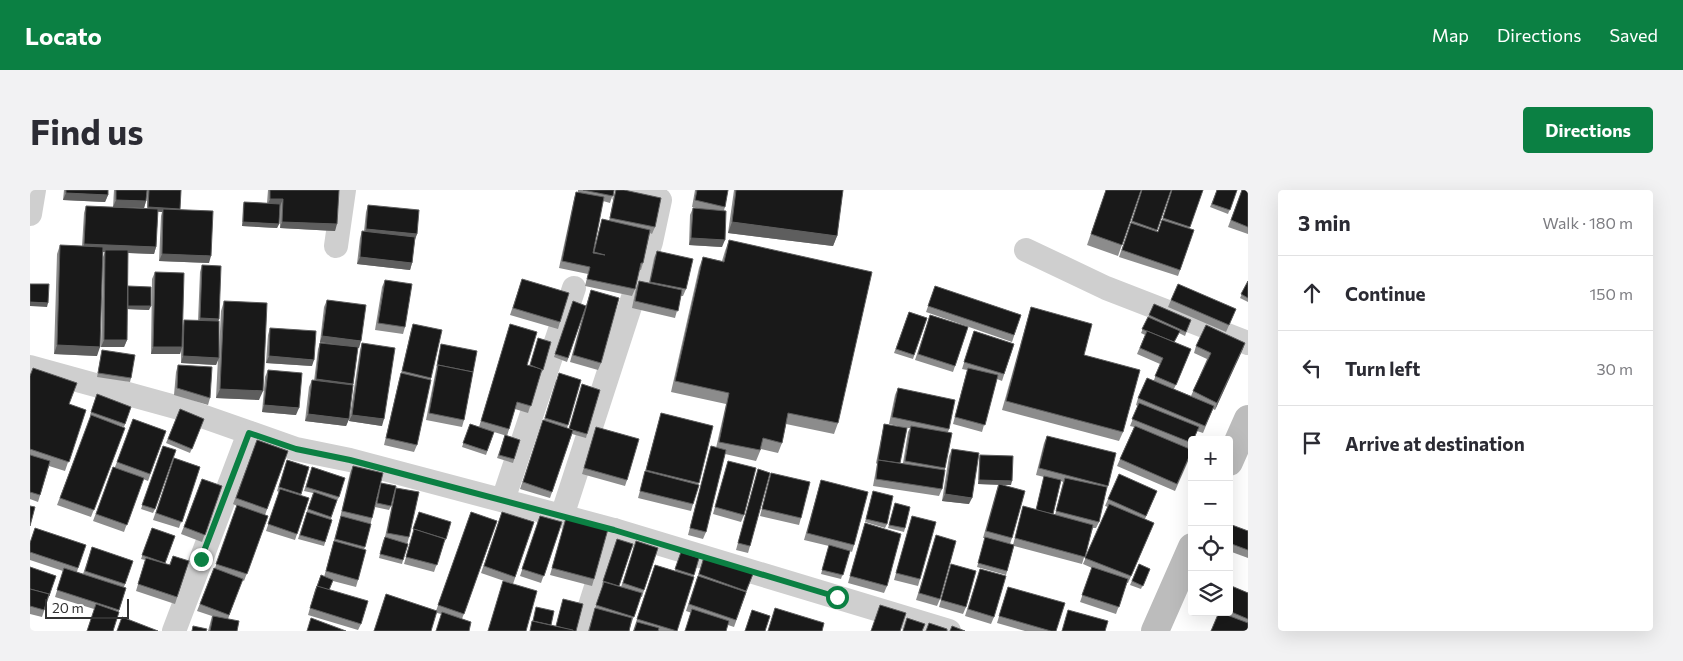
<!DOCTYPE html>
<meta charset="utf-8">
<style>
body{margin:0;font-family:Commissioner,sans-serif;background:#f2f2f3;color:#2b2b33}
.controls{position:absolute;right:15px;bottom:15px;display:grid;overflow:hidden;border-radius:5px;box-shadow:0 5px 20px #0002}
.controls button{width:45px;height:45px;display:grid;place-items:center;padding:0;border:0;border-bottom:1px solid #e1e1e2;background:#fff;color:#2b2b33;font:25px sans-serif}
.scale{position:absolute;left:15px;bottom:12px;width:84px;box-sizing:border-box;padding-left:5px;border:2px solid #323232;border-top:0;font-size:14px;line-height:18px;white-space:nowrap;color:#323232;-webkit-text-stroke:4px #fff;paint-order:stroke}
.stop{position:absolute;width:15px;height:15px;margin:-11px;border:4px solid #0b8043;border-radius:50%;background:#fff}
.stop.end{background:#0b8043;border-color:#fff;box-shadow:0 1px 5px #0008}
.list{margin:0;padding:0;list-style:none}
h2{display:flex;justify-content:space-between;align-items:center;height:65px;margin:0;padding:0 20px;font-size:21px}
h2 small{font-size:16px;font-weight:400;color:#7c7c81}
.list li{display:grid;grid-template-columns:32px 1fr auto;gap:15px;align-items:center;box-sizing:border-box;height:75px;padding:0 20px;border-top:1px solid #e1e1e2}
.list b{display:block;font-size:19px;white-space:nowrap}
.list em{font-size:16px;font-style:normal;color:#7c7c81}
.icon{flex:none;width:28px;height:28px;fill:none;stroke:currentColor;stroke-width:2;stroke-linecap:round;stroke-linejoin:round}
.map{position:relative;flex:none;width:1218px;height:441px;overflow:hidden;border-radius:5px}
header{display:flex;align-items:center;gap:30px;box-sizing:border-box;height:70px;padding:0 25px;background:#0b8043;color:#fff}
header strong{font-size:24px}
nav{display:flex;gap:28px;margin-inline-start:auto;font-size:18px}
.intro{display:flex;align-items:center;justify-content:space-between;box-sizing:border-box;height:120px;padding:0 30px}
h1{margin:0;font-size:35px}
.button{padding:12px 22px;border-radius:5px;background:#0b8043;color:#fff;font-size:18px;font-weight:700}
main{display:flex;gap:30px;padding:0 30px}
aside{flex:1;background:#fff;border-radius:5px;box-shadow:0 5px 20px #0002}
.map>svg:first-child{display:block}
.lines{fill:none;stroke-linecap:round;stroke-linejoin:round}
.minor{stroke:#cfcfcf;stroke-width:24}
.secondary{stroke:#bcbcbc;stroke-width:28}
.wall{fill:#8c8c8c;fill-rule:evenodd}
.shaded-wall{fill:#5e5e5e}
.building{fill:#191919;stroke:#5e5e5e}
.route{stroke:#0b8043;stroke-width:6}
</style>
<header>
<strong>Locato</strong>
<nav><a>Map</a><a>Directions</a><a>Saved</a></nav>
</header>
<div class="intro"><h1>Find us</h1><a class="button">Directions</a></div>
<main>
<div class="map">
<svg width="1218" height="441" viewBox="0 0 1218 441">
<rect width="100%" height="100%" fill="#fff"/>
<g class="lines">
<g class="minor">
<path d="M 0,24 L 4,0"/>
<path d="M 306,56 L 314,0"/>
<path d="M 996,60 L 1076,98 L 1218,153"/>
<path d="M 0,177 L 149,218 L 266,259 L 320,270 L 584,340 L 919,441"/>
<path d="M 473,310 L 544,98"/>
<path d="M 532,326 L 621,52 L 630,10 L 590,0"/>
<path d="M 144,441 L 219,243"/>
<path d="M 552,441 L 584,340"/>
</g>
<g class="secondary">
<path d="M 1199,272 L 1218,229"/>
<path d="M 1125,441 L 1162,357"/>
</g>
</g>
<g class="wall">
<path d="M 34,0 L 78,0 L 78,5 L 75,12 L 33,10 Z"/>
<path d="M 84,0 L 117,0 L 116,11 L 114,18 L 83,17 Z"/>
<path d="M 117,0 L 151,0 L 150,19 L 179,73 L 129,71 L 131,26 L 132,22 L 128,21 L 126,57 L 124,64 L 98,63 L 98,98 L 119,120 L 97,119 L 97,150 L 94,157 L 71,157 L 73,67 L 75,62 L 73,62 L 67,166 L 24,164 L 27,64 L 30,55 L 52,56 L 54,23 L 56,16 L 117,19 Z"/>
<path d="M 238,0 L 309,0 L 305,41 L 250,38 L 250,16 L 249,34 L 247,38 L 212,36 L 213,15 L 214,12 L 237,13 Z"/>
<path d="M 548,0 L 584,0 L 580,13 L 573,11 L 563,63 L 572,29 L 579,31 L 584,5 L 586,0 L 625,37 L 622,44 L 620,43 L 613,73 L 611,80 L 609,80 L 605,99 L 602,106 L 555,96 L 558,84 L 529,78 L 544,9 L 546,2 L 548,2 Z"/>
<path d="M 665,0 L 698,0 L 694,21 L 692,57 L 659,55 L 660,25 L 663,18 L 666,18 L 662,17 Z"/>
<path d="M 704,0 L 813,0 L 807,46 L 803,56 L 698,43 Z"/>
<path d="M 1076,0 L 1111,0 L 1088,66 L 1057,55 Z"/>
<path d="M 1112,0 L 1141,0 L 1127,41 L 1128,42 L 1142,0 L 1173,0 L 1159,39 L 1164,40 L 1148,86 L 1089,67 Z"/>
<path d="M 1187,0 L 1207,0 L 1198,24 L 1180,17 Z"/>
<path d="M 1212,0 L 1218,0 L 1218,44 L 1198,37 Z"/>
<path d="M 338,15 L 387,44 L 385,50 L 382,73 L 380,80 L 327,74 L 330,48 L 332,41 L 334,41 L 336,22 Z"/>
<path d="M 699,50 L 808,233 L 804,244 L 756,234 L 752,253 L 748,263 L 731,259 L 726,271 L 695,264 L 676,342 L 673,349 L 658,345 L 679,263 L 681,256 L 686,258 L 696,214 L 641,202 L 669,78 L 673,67 L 692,71 L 695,61 Z"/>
<path d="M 627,61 L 656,99 L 653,106 L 651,106 L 645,128 L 602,118 L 606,98 L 609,91 L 619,93 L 624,68 Z"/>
<path d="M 172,75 L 189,129 L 188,131 L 189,162 L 191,121 L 194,111 L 229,210 L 186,208 L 188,168 L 186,175 L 151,173 L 151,160 L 150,164 L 121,164 L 122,89 L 125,82 L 153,136 L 154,130 L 168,131 L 170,82 Z"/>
<path d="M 492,89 L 530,132 L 528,139 L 480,125 Z"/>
<path d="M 355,90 L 375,137 L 373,144 L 345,140 L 352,97 Z"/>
<path d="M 1218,91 L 1218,112 L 1210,108 Z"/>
<path d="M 905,96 L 991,125 L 982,152 L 896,122 Z"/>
<path d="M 561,100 L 571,173 L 568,180 L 540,172 L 555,118 L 537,172 L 524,167 L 543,111 L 556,116 Z"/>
<path d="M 297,110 L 329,158 L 328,157 L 319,229 L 316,236 L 275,231 L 279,197 L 282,190 L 284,191 L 288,159 L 290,153 L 290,152 L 294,117 Z"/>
<path d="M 1141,110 L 1206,119 L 1196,142 L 1138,117 Z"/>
<path d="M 1124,114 L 1161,130 L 1155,146 L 1149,143 L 1144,153 L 1161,159 L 1144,199 L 1161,206 L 1177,169 L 1164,163 L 1166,156 L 1215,153 L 1185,220 L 1183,219 L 1173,243 L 1167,241 L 1164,250 L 1162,250 L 1162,254 L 1159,259 L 1160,267 L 1145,301 L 1087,276 L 1104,237 L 1100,236 L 1108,216 L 1106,215 L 1108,208 L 1124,190 L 1130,174 L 1107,164 L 1115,145 L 1111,143 Z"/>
<path d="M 1001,117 L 1054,165 L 1093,242 L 1089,251 L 972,220 L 998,127 Z"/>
<path d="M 879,122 L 897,128 L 883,169 L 864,163 Z"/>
<path d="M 900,125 L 938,137 L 923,182 L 885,170 Z"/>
<path d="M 383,134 L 401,188 L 387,255 L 384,262 L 354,255 L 369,190 L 371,184 L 381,140 Z"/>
<path d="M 480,134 L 497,175 L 513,180 L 511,183 L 498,223 L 485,219 L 477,246 L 464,242 L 456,265 L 432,257 L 440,234 L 449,237 Z"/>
<path d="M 240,138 L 282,176 L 236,173 L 238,145 Z"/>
<path d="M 944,141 L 984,154 L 972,191 L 967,189 L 952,242 L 923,234 L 937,180 L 932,179 Z"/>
<path d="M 332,153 L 352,236 L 319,231 L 330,160 Z"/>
<path d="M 411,154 L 443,182 L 434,230 L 432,237 L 396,230 Z"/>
<path d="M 72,160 L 101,188 L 100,192 L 67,187 L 71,164 Z"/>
<path d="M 148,175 L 180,208 L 178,215 L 144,205 L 146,182 Z"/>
<path d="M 238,180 L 266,225 L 232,222 L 235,187 Z"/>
<path d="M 0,186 L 39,214 L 56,220 L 35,281 L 19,276 L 8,312 L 0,309 Z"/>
<path d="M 526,190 L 551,190 L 537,238 L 557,244 L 556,248 L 542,244 L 520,308 L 490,299 L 513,230 L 514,230 Z"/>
<path d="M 868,198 L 919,239 L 918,242 L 915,278 L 912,299 L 909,306 L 843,296 L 847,274 L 846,273 L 854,234 L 876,238 L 859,234 L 865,205 ZM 877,238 L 880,238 L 878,242 L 873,273 L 870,273 Z"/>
<path d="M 67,204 L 101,217 L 94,237 L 73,230 L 95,238 L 61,327 L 27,315 L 61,226 L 60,225 Z"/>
<path d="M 150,219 L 174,229 L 160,263 L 136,253 Z"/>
<path d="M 631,223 L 683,236 L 663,314 L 661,321 L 608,308 Z"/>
<path d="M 103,229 L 136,241 L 118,291 L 113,289 L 94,342 L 63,331 L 83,277 L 85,277 Z"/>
<path d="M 566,237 L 597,290 L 595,296 L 552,284 Z"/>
<path d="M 475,245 L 490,250 L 483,273 L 467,268 Z"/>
<path d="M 1017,246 L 1078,296 L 1075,302 L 1069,332 L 1066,338 L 1063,338 L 1052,374 L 984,356 L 976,385 L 947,377 L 955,348 L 953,348 L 968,295 L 948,294 L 949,269 L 950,265 L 981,295 L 973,295 L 982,348 L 980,354 L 983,355 L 993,316 L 1006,320 L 1014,287 L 1006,285 L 1014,253 ZM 1031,291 L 1033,292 L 1025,325 L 1023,324 Z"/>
<path d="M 227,250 L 258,261 L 235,325 L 238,326 L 214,391 L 212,390 L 198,429 L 207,441 L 178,441 L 182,426 L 167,421 L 184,378 L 185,378 L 207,316 L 203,314 Z"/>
<path d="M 133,256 L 125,319 L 123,323 L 111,319 Z"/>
<path d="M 922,259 L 939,314 L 912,311 L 919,266 Z"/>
<path d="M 144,268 L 170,277 L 149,338 L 123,330 Z"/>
<path d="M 257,270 L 279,277 L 271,306 L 279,308 L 265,350 L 236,341 L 249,302 L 247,301 Z"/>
<path d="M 698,271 L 714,325 L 711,332 L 683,324 Z"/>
<path d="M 323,276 L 342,328 L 334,360 L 328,390 L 326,397 L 303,391 L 299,400 L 331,434 L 328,440 L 278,425 L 285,400 L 291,385 L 294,387 L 310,328 L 320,283 Z"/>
<path d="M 282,277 L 309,307 L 307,311 L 301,329 L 302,330 L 294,356 L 268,349 L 283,303 L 274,301 Z"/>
<path d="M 728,279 L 720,356 L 718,363 L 706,360 Z"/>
<path d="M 741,283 L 771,328 L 769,335 L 730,326 Z"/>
<path d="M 172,289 L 192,296 L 172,352 L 151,344 Z"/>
<path d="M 791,290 L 824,355 L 822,362 L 820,361 L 811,389 L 791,384 L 799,356 L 774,350 Z"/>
<path d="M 351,293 L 361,316 L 359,320 L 345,317 Z"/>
<path d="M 366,298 L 379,347 L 372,374 L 349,368 L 353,351 L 355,347 L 364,305 Z"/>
<path d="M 843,301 L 857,334 L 855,338 L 835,332 Z"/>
<path d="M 1127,301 L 1115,329 L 1124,333 L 1098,393 L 1097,393 L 1086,424 L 1050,412 L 1062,378 L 1053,374 L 1078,317 L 1075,316 L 1078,309 Z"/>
<path d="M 865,313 L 875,338 L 874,342 L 858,338 Z"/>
<path d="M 389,322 L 416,349 L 414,353 L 404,382 L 374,374 Z"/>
<path d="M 441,322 L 467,331 L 432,429 L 411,424 L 407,423 L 406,421 Z"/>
<path d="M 472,322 L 504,332 L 483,394 L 451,383 Z"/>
<path d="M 510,326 L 532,332 L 511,393 L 490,386 Z"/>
<path d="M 882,326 L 890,389 L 888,396 L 864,390 Z"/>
<path d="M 536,328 L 564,389 L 562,396 L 520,385 Z"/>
<path d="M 835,333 L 857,396 L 854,403 L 818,393 Z"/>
<path d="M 122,338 L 145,346 L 135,374 L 139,375 L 143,366 L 159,371 L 145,414 L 106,401 L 115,370 L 111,369 Z"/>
<path d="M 1218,341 L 1218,368 L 1199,361 L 1199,342 Z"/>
<path d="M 906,345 L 910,409 L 907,416 L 886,410 Z"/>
<path d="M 587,349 L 589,396 L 591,397 L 604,358 L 614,400 L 612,407 L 610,407 L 599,441 L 558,441 L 564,422 L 573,395 L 572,394 Z"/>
<path d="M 0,352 L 48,378 L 47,382 L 53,384 L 62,357 L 103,371 L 94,397 L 96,398 L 89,421 L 64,419 L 25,407 L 33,381 L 0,370 Z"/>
<path d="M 651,362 L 669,368 L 647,441 L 603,441 L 625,375 L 645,381 Z"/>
<path d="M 674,367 L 723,384 L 704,437 L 656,421 Z"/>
<path d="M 921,374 L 936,417 L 933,424 L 909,417 Z"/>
<path d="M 1109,374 L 1120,379 L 1111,399 L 1100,395 Z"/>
<path d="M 0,377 L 26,386 L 12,427 L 0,424 Z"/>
<path d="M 950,379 L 964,427 L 961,434 L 935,426 Z"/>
<path d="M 1199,395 L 1218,403 L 1218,441 L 1184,422 L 1199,422 Z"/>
<path d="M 978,397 L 1026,441 L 995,441 L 967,433 Z"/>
</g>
<g class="shaded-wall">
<path d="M 36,3 L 78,5 L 75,12 L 33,10 Z"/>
<path d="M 240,9 L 253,9 L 250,16 L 237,16 Z"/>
<path d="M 86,10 L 116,11 L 114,18 L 83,17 Z"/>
<path d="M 118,17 L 150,19 L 133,22 L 133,19 L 132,22 L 117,21 Z"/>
<path d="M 213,32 L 249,34 L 247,38 L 212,36 Z"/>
<path d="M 252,32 L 307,34 L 305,41 L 250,38 Z"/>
<path d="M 702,32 L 807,46 L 803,56 L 698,43 Z"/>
<path d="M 336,39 L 387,44 L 384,51 L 333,46 Z"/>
<path d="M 661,48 L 695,50 L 692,57 L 659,55 Z"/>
<path d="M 54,54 L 126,57 L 124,64 L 75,62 L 75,60 L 75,62 L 52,61 Z"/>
<path d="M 132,64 L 181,66 L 179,73 L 129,71 Z"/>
<path d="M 330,67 L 382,73 L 380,80 L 327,74 Z"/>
<path d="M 0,112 L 18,113 L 17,117 L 0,116 Z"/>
<path d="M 98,116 L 121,116 L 119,120 L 96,119 Z"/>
<path d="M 170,128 L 189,129 L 186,135 L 168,134 Z"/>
<path d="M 292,146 L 331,151 L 329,158 L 290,152 Z"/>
<path d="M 74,150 L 97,150 L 94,157 L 71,157 Z"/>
<path d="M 1215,153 L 1213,159 L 1185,220 L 1187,213 Z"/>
<path d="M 27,155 L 70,157 L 67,166 L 24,164 Z"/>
<path d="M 123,157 L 152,157 L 150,164 L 121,164 Z"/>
<path d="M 153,166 L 189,168 L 186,175 L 151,173 Z"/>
<path d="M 239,166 L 284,170 L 282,176 L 236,173 Z"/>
<path d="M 286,189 L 323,194 L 321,200 L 283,196 Z"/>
<path d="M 190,199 L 233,201 L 229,210 L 186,208 Z"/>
<path d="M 234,215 L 269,218 L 266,225 L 232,222 Z"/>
<path d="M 278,224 L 319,229 L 316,236 L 275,231 Z"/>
<path d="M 322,225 L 354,229 L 352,236 L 319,231 Z"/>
<path d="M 949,290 L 982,291 L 981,295 L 948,294 Z"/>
<path d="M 915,304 L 942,308 L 939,314 L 912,311 Z"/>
</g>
<g class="building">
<path d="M 36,0 L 78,0 L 78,5 L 36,3 Z"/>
<path d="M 86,0 L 117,0 L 116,11 L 86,10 Z"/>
<path d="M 119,0 L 151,0 L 150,19 L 118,17 Z"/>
<path d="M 240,0 L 309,0 L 307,34 L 252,32 L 253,9 L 240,9 Z"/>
<path d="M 553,0 L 584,0 L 583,6 Z"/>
<path d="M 586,0 L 594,0 L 631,8 L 625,37 L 580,28 Z"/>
<path d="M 667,0 L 698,0 L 695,17 L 665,10 Z"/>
<path d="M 706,0 L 813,0 L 807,46 L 702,32 Z"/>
<path d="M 1076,0 L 1111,0 L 1092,55 L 1061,44 Z"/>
<path d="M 1112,0 L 1141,0 L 1127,40 L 1102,31 Z"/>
<path d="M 1142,0 L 1173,0 L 1160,37 L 1133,28 Z"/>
<path d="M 1187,0 L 1207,0 L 1200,20 L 1182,14 Z"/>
<path d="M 1212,0 L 1218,0 L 1218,37 L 1201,30 Z"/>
<path d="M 546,2 L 574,7 L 563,63 L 575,65 L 564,62 L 572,29 L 620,40 L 613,73 L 611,73 L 605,99 L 557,89 L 560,77 L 532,71 Z"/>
<path d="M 214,12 L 250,14 L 249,34 L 213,32 Z"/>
<path d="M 338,15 L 389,20 L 387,44 L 336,39 Z"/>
<path d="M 56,16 L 128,19 L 126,57 L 54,54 Z"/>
<path d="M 663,18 L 696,21 L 695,50 L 661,48 Z"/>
<path d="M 133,19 L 183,21 L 181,66 L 132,64 Z"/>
<path d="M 1132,30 L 1164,40 L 1150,80 L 1092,60 L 1101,33 L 1128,42 Z"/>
<path d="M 332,41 L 385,47 L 382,73 L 330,67 Z"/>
<path d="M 699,50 L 842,82 L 808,233 L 758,223 L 752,253 L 733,248 L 730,260 L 689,252 L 699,203 L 645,191 L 673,67 L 694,72 Z"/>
<path d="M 30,55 L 73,57 L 70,157 L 27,155 Z"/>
<path d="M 75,60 L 98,60 L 97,150 L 74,150 Z"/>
<path d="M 627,61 L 663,69 L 656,99 L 620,92 Z"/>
<path d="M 172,75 L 191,76 L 189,129 L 170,128 Z"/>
<path d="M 125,82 L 154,83 L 152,157 L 123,157 Z"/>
<path d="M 492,89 L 539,103 L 530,132 L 483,118 Z"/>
<path d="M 355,90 L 382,94 L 375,137 L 348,133 Z"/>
<path d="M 609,91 L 652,100 L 648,121 L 605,111 Z"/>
<path d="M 1218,91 L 1218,108 L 1211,104 Z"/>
<path d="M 0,94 L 19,94 L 18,113 L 0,112 Z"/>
<path d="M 1148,94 L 1206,119 L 1199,135 L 1141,110 Z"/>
<path d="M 98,96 L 121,97 L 121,116 L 98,116 Z"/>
<path d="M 905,96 L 991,125 L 984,145 L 898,116 Z"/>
<path d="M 561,100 L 589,108 L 571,173 L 543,165 Z"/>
<path d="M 297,110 L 336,115 L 331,151 L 292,146 Z"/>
<path d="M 194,111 L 237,113 L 233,201 L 190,199 Z"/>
<path d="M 543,111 L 556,116 L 538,168 L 525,164 Z"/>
<path d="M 1124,114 L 1161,130 L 1156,142 L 1119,125 Z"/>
<path d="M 1001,117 L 1062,134 L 1054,165 L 1110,180 L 1093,242 L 976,211 Z"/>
<path d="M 879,122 L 897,128 L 884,165 L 866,159 Z"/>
<path d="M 900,125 L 938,137 L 925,176 L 888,164 Z"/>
<path d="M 1118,127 L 1150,141 L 1144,152 L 1112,139 Z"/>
<path d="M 154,130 L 189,131 L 189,168 L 153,166 Z"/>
<path d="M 383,134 L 412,140 L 401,188 L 372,181 Z"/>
<path d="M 480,134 L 507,142 L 497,175 L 512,179 L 501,216 L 487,212 L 479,239 L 451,231 Z"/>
<path d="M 1176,135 L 1215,153 L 1187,213 L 1163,201 L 1181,163 L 1166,156 Z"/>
<path d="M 240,138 L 286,141 L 284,170 L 239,166 Z"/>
<path d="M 944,141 L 984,154 L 974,184 L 934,172 Z"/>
<path d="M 1117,141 L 1161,159 L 1146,195 L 1125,186 L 1133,168 L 1110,158 Z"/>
<path d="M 508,148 L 521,152 L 513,180 L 500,175 Z"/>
<path d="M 290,153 L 328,157 L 323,194 L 286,189 Z"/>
<path d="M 332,153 L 365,158 L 354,229 L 322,225 Z"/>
<path d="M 411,154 L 447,161 L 443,182 L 408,175 L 407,176 Z"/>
<path d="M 72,160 L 105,165 L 101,188 L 68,183 Z"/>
<path d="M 148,175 L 182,177 L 180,208 L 147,198 Z"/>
<path d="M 408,175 L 443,182 L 434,230 L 399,223 Z"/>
<path d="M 3,178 L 47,193 L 39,214 L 56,220 L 39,272 L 0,259 L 0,186 Z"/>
<path d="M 938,178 L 968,185 L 955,235 L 925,227 Z"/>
<path d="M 238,180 L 272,183 L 269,218 L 234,215 Z"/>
<path d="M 371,183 L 401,190 L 387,255 L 356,248 Z"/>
<path d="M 529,183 L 551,190 L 538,235 L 515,228 Z"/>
<path d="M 1117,188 L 1184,216 L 1175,236 L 1108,208 Z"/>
<path d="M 282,190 L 323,195 L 319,229 L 278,224 Z"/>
<path d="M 552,194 L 570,200 L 557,244 L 539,239 Z"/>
<path d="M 868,198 L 925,210 L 919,239 L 862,227 Z"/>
<path d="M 67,204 L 101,217 L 95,234 L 61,222 Z"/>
<path d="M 1109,213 L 1169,237 L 1163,250 L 1162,250 L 1162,253 L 1102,229 Z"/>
<path d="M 150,219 L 174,229 L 162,259 L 138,249 Z"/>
<path d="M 631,223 L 683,236 L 669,293 L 616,280 Z"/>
<path d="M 61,225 L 95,238 L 64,320 L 30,308 Z"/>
<path d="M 103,229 L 136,241 L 120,284 L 87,272 Z"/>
<path d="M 513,230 L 543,240 L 522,302 L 493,292 Z"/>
<path d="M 440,234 L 464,242 L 457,261 L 433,253 Z"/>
<path d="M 854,234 L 877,238 L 870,273 L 848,270 Z"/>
<path d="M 881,236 L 922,243 L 915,278 L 875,271 Z"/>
<path d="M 1105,236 L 1162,260 L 1147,294 L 1090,269 Z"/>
<path d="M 566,237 L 609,249 L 597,290 L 554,278 Z"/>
<path d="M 475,245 L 490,250 L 484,269 L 469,265 Z"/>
<path d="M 1017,246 L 1086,263 L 1078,296 L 1009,278 Z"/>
<path d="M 227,250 L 258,261 L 237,319 L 206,308 Z"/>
<path d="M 133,256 L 146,260 L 125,319 L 112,315 Z"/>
<path d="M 681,256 L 696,260 L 676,342 L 660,338 Z"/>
<path d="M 922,259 L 949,263 L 942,308 L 915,304 Z"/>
<path d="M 0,265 L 20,271 L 10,305 L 0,302 Z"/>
<path d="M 950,265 L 983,266 L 982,291 L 949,290 Z"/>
<path d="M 144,268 L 170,277 L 152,332 L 126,323 Z"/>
<path d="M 257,270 L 279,277 L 271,304 L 249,297 Z"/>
<path d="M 848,270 L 915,280 L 912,299 L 846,289 Z"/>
<path d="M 698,271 L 726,278 L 714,325 L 685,317 Z"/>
<path d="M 323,276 L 353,283 L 342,328 L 312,321 Z"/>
<path d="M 83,277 L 114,288 L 97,335 L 66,324 Z"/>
<path d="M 282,277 L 315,288 L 309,307 L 276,297 Z"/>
<path d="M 728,279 L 740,283 L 720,356 L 708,353 Z"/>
<path d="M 615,281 L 669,295 L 663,314 L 610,301 Z"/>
<path d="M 741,283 L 780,292 L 771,328 L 732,319 Z"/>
<path d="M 1089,284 L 1127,301 L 1116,326 L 1078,309 Z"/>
<path d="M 1014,286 L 1031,290 L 1023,324 L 1006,320 Z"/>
<path d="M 1035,288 L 1077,297 L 1069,332 L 1026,321 Z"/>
<path d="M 172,289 L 192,296 L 175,345 L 154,337 Z"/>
<path d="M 791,290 L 838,302 L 824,355 L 777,343 Z"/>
<path d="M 351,293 L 366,296 L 361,316 L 347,313 Z"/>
<path d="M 969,294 L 995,301 L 982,348 L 956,341 Z"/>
<path d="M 366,298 L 389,302 L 379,347 L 357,343 Z"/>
<path d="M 250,299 L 279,308 L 267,344 L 238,334 Z"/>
<path d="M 843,301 L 863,306 L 857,334 L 836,329 Z"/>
<path d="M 284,302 L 307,310 L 301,327 L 278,319 Z"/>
<path d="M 865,313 L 880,317 L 875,338 L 859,335 Z"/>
<path d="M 1079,314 L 1124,333 L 1101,386 L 1055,368 Z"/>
<path d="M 207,315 L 238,326 L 217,384 L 186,374 Z"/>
<path d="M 0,316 L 5,317 L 0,336 Z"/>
<path d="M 993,316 L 1063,335 L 1055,367 L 985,348 Z"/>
<path d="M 277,322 L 302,330 L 295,352 L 270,345 Z"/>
<path d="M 389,322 L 421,332 L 416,349 L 383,339 Z"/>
<path d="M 441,322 L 467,331 L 434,424 L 408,415 Z"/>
<path d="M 472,322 L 504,332 L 485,387 L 454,376 Z"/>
<path d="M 311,326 L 341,334 L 335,357 L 305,349 Z"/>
<path d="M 510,326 L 532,332 L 514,386 L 492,379 Z"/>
<path d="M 882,326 L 906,332 L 890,389 L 866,383 Z"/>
<path d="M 536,328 L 578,339 L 564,389 L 522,378 Z"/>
<path d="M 835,333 L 871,344 L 857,396 L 820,386 Z"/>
<path d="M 1202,335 L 1218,341 L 1218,360 L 1199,353 L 1199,342 Z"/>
<path d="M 5,338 L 56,355 L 48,378 L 0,362 L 0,353 Z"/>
<path d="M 122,338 L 145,346 L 135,373 L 112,365 Z"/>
<path d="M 384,339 L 415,349 L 407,375 L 376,367 Z"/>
<path d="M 906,345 L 926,351 L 910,409 L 889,403 Z"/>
<path d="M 355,347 L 378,354 L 373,370 L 350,364 Z"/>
<path d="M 955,347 L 984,355 L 977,381 L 948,373 Z"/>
<path d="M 587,349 L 603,354 L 589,396 L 573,391 Z"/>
<path d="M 304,351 L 336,360 L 328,390 L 296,381 Z"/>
<path d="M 606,351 L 628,358 L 614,400 L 593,393 Z"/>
<path d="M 799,355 L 820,361 L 813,385 L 792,380 Z"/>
<path d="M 62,357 L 103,371 L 95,394 L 55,381 Z"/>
<path d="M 651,362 L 669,368 L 664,385 L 645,379 Z"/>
<path d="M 143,366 L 159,371 L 147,407 L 108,394 L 116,368 L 140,375 Z"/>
<path d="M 674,367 L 723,384 L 716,401 L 669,384 Z"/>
<path d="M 921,374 L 946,381 L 936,417 L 911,410 Z"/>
<path d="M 1109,374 L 1120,379 L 1113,396 L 1102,391 Z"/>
<path d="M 625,375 L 664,387 L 647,441 L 607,429 Z"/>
<path d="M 0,377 L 26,386 L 19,406 L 19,404 L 0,399 Z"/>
<path d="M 1062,377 L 1098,389 L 1089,417 L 1052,405 Z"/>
<path d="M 34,378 L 96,398 L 89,420 L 27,400 Z"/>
<path d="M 184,378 L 213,389 L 199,425 L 170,414 Z"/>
<path d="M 950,379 L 976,386 L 964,427 L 938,419 Z"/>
<path d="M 291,385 L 303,390 L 299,400 L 287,397 Z"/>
<path d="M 668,386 L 716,402 L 706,430 L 659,414 Z"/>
<path d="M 473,391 L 507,401 L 496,441 L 458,441 Z"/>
<path d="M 574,392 L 612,403 L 604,427 L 566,415 Z"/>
<path d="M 1199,395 L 1218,403 L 1218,429 L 1199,421 Z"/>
<path d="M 287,396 L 338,411 L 331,434 L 280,418 Z"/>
<path d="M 978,397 L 1035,413 L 1026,441 L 1021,441 L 969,426 Z"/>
<path d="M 0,399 L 19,404 L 14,420 L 0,416 Z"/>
<path d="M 356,404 L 407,421 L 401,441 L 344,441 Z"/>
<path d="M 533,409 L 553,414 L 546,441 L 543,441 L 526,436 Z"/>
<path d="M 66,414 L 89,422 L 83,441 L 57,441 Z"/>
<path d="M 850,415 L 876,423 L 870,441 L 841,441 Z"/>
<path d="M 506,417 L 524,421 L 521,435 L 503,431 Z"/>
<path d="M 565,418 L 602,428 L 599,441 L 559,441 Z"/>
<path d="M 745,418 L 794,433 L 792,441 L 738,441 Z"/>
<path d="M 662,419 L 699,431 L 696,441 L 655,441 Z"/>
<path d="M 722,420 L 740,426 L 735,441 L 715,441 Z"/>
<path d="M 1038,420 L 1078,431 L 1075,441 L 1032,441 Z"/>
<path d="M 412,422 L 441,432 L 439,441 L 406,441 Z"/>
<path d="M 1189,422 L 1218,433 L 1218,441 L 1181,441 Z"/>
<path d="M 183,426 L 209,431 L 207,441 L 180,441 Z"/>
<path d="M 92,427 L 128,441 L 87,441 Z"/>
<path d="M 281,428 L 316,441 L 277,441 Z"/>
<path d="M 877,428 L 895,434 L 892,441 L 873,441 Z"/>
<path d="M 502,431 L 543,440 L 543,441 L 500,441 Z"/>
<path d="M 607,432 L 629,438 L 628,441 L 604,441 Z"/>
<path d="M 899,433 L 917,439 L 917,441 L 896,441 Z"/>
<path d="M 163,436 L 177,439 L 176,441 L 162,441 Z"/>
<path d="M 922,436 L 935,441 L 920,441 Z"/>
</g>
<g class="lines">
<path class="route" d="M 171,369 L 219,243 L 266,259 L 320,270 L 584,340 L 807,407"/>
</g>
</svg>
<div class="controls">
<button>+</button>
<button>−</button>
<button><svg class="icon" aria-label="locate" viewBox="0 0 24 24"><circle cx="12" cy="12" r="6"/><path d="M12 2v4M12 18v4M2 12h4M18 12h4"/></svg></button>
<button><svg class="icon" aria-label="layers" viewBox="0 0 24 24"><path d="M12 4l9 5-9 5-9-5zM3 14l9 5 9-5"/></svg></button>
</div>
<div class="scale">20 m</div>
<div class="stop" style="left:807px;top:407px"></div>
<div class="stop end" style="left:171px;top:369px"></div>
</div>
<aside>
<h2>3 min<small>Walk · 180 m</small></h2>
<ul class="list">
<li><svg class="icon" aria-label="ahead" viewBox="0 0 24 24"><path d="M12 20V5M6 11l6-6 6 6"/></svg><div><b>Continue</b></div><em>150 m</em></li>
<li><svg class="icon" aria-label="left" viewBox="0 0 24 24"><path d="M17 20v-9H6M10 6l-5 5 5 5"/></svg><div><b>Turn left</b></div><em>30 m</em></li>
<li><svg class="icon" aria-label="arrive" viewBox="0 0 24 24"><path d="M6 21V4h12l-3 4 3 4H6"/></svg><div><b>Arrive at destination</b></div></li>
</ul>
</aside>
</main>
